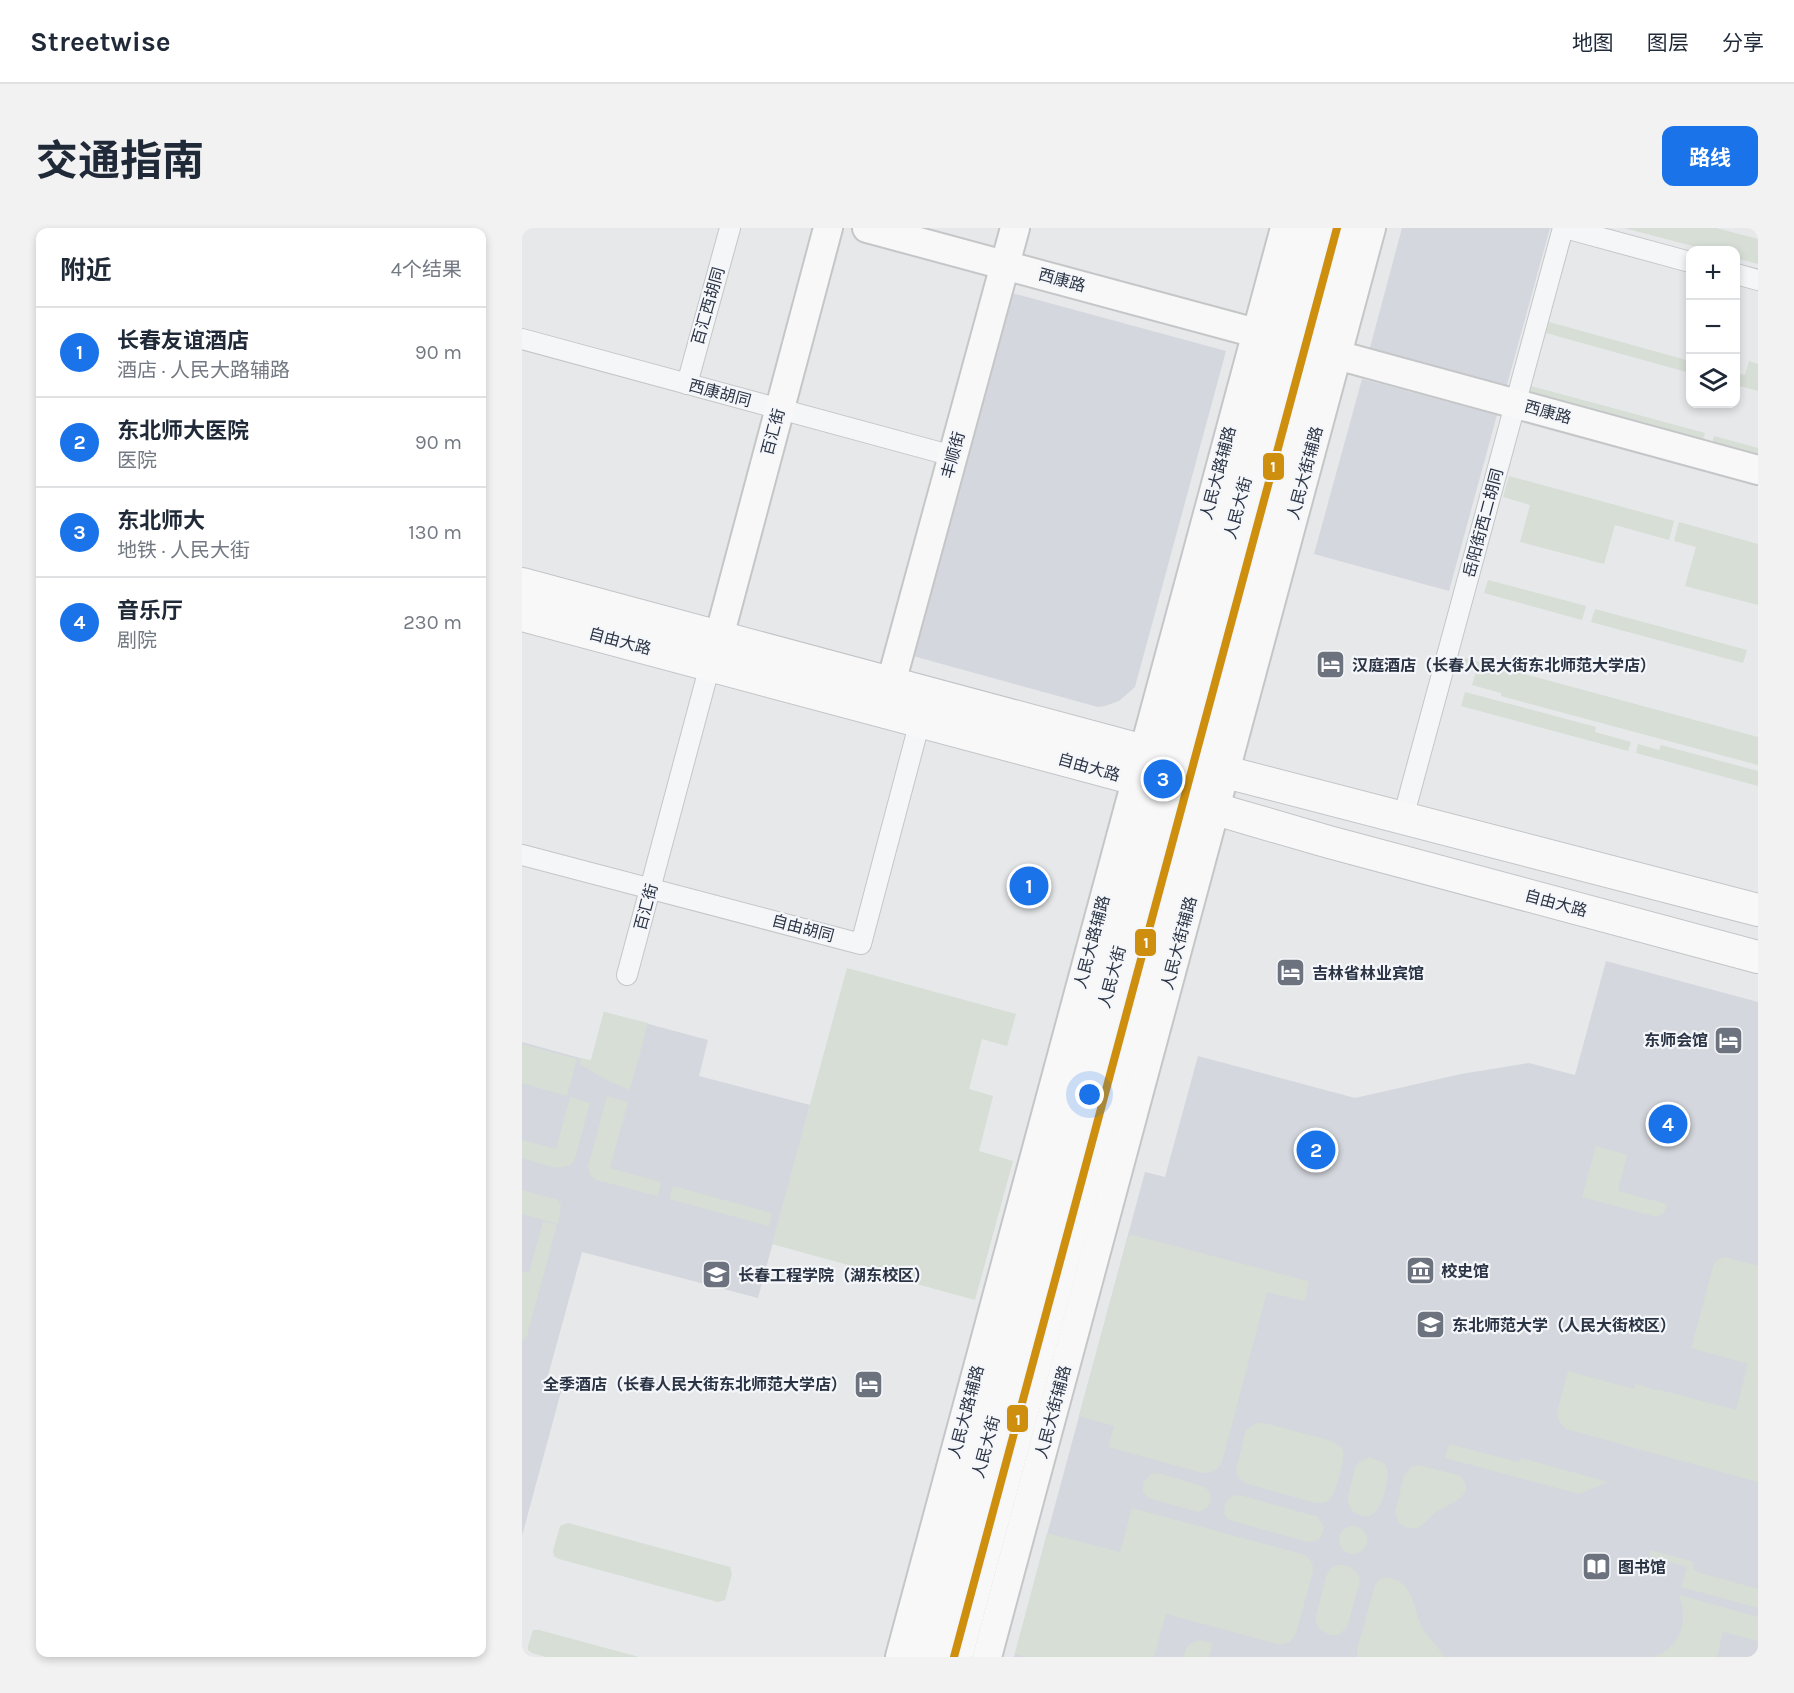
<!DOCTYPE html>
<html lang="zh">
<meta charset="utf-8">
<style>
body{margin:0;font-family:Karla,"Noto Sans SC",sans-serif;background:#f2f2f3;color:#1f2937}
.controls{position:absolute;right:18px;top:18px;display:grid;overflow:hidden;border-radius:12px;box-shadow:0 3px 9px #0003}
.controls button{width:54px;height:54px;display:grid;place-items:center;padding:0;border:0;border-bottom:2px solid #e0e1e3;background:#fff;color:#1f2937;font:30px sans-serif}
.you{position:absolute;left:568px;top:867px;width:21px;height:21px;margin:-15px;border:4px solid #fff;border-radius:50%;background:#1a73e8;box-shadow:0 0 0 9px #1a73e833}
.badge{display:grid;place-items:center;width:39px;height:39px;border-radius:50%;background:#1a73e8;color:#fff;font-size:20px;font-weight:700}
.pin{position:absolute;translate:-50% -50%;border:3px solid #fff;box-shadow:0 2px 6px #0006}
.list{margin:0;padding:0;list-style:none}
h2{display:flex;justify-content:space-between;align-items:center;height:78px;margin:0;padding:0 24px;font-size:26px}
h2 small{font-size:20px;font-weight:400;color:#747a83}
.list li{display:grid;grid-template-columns:39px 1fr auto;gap:18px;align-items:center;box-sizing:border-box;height:90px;padding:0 24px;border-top:2px solid #e0e1e3}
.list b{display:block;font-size:22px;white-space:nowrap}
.list p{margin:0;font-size:20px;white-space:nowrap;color:#747a83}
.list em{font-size:20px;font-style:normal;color:#747a83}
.icon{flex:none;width:33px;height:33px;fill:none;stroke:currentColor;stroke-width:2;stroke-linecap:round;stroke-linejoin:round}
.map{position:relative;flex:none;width:1236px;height:1429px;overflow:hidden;border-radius:12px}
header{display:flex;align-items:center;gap:36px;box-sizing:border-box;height:84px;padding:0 30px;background:#fff;border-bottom:2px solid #e0e1e3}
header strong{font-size:28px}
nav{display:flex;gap:33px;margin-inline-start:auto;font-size:21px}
.intro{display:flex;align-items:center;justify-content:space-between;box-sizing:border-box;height:144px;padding:0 36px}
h1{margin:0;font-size:42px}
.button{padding:15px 27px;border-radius:12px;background:#1a73e8;color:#fff;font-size:21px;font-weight:700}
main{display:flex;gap:36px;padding:0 36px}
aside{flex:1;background:#fff;border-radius:12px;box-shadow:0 3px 9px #0003}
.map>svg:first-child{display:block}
.built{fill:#d4d7dd}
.green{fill:#d6ded6}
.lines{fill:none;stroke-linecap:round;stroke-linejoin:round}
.street-casing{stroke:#c4c6c8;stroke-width:22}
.secondary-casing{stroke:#c4c6c8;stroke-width:32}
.primary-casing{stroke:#c2c5c8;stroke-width:34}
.street{stroke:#f5f6f7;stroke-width:20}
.secondary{stroke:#f8f8f8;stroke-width:28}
.primary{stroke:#f8f8f8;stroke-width:32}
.metro-1-casing{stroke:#f4f6f9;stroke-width:12}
.metro-1{stroke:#ce8f0e;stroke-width:8}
.labels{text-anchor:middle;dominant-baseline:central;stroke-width:4.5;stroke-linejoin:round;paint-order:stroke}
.street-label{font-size:16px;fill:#2b3445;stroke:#f4f6f9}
.poi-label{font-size:16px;font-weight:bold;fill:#2b3445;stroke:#f4f6f9;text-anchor:start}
.line-badge{stroke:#f4f6f9;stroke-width:2}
.badge-label{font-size:16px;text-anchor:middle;font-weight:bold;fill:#fff}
</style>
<header>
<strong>Streetwise</strong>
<nav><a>地图</a><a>图层</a><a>分享</a></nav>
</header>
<div class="intro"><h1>交通指南</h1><a class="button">路线</a></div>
<main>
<aside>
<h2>附近<small>4个结果</small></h2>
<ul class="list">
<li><span class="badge">1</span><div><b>长春友谊酒店</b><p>酒店 · 人民大路辅路</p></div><em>90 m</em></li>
<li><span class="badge">2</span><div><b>东北师大医院</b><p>医院</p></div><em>90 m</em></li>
<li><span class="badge">3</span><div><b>东北师大</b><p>地铁 · 人民大街</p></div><em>130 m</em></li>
<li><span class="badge">4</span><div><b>音乐厅</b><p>剧院</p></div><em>230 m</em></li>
</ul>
</aside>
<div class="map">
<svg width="1236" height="1429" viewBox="0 0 1236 1429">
<rect width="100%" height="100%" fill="#e6e8ea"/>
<g class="built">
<path d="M 880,0 L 1028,0 L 983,164 L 846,127 Z"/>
<path d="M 490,65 L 704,123 L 613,459 L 597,473 L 583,478 L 576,479 L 391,428 Z"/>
<path d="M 840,151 L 975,187 L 927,363 L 792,326 Z"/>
<path d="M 1084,733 L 1236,774 L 1236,1429 L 492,1429 L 623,944 L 643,949 L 676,828 L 833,870 L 939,846 L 1007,835 L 1053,847 Z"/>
<path d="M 82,784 L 186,812 L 177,848 L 288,877 L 236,1070 L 60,1024 L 24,1155 L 40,1160 L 0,1308 L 0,814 L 69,833 Z"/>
</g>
<g class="green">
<path d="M 1102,0 L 1194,0 L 1236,11 L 1236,36 L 1214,30 L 1214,22 L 1186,22 Z"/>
<path d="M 1027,94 L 1168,133 L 1168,145 L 1024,105 Z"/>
<path d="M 1227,133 L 1236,136 L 1236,163 L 1214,157 L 1214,145 L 1223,147 Z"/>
<path d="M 1009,158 L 1183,205 L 1179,218 L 1005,171 Z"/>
<path d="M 1192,208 L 1236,220 L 1236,234 L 1189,221 Z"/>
<path d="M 987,248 L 1152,293 L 1147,312 L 1093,297 L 1082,336 L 998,314 L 1008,277 L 981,269 Z"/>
<path d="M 1157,294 L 1236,316 L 1236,377 L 1163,358 L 1174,319 L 1152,313 Z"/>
<path d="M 966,352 L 1064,378 L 1060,392 L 962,365 Z"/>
<path d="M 1073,381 L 1225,422 L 1221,435 L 1069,394 Z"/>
<path d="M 939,429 L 1236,509 L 1236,537 L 979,468 L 979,465 L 950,457 L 954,444 L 936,439 Z"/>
<path d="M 943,464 L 1074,499 L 1073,504 L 1109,514 L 1106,523 L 939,478 Z"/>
<path d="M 1116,516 L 1137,522 L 1139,517 L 1236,543 L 1236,558 L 1114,525 Z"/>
<path d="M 325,740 L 494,786 L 485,818 L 460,811 L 447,861 L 471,868 L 457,923 L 491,933 L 453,1072 L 250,1016 Z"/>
<path d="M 82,784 L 126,795 L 108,862 L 82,851 L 58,836 L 57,830 L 69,832 Z"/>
<path d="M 0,816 L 55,831 L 45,868 L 0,855 Z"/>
<path d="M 85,868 L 106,874 L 88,940 L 139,954 L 136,968 L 74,952 L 68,947 L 66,939 Z"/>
<path d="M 48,869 L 68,875 L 52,934 C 39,946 15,934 0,930 L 0,912 L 34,921 Z"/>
<path d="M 1074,918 L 1105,927 L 1096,963 L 1145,976 L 1142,985 L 1134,989 L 1060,969 Z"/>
<path d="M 151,958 L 250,985 L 247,998 L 147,971 Z"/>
<path d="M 0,962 L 36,972 L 39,978 L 36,996 L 0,986 Z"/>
<path d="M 21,993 L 35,997 L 5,1108 L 0,1114 L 0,1043 L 7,1045 Z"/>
<path d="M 607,1006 L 786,1053 L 787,1055 L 784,1070 L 781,1073 L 745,1064 L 700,1234 C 696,1242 690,1245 681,1245 L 586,1219 L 592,1198 L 557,1188 Z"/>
<path d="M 1203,1029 L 1236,1038 L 1236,1254 L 1044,1201 C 1038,1196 1036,1192 1035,1184 L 1046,1143 L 1112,1161 L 1114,1156 L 1134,1162 L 1135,1161 L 1214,1182 L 1226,1136 L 1169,1120 L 1192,1035 L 1197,1031 Z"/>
<path d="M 734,1195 L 742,1195 L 810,1213 C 815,1216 819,1218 821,1223 C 823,1231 814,1266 808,1271 C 804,1275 799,1275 794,1275 L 725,1256 L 716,1249 L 714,1242 L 724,1202 Z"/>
<path d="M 927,1216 L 997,1234 L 999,1230 L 1086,1254 L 1057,1266 L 923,1230 Z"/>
<path d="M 848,1229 L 862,1235 C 869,1244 865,1252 863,1263 C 858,1281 851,1297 830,1283 L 825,1272 L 833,1240 L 837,1234 Z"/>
<path d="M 896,1237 L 939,1248 C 956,1268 926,1276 914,1284 C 908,1289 902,1297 895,1300 C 889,1302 882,1299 877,1295 L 873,1284 L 882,1248 L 889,1239 Z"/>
<path d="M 636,1245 L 683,1259 C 693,1268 689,1281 676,1284 L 626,1270 L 621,1264 L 621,1254 L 629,1246 Z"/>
<path d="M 718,1267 L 796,1289 L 802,1299 C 801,1309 796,1315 786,1314 L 707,1292 L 702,1286 L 703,1276 L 710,1268 Z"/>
<path d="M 610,1280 L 780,1326 C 788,1329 792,1335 791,1344 L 774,1405 C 771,1413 765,1417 756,1416 L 644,1386 L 632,1429 L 505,1429 L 493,1426 L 525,1305 L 598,1324 Z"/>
<path d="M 46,1295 L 208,1339 L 210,1346 L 203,1372 L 196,1374 L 37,1331 L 32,1328 L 31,1323 L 38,1298 Z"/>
<circle cx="831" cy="1312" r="14"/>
<path d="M 1129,1322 L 1172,1334 L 1171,1341 L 1175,1344 L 1236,1361 L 1236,1380 L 1159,1359 L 1165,1339 L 1127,1328 Z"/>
<path d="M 815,1337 C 827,1336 836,1341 838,1353 L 825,1400 L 816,1407 L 808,1407 L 798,1402 L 794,1395 L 794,1388 L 804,1348 L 808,1341 Z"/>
<path d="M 865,1349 C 893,1354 890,1379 900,1399 C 906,1410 916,1418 923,1429 L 835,1429 L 835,1421 L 853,1357 L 858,1351 Z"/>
<path d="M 1157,1367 L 1236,1389 L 1236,1413 L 1201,1404 L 1195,1429 L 1131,1429 C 1159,1420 1167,1392 1157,1367 Z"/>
<path d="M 11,1402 L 17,1402 L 117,1429 L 24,1429 L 10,1425 L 6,1422 L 6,1418 Z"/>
<path d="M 677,1412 L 691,1415 L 687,1429 L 661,1429 L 666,1417 Z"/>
</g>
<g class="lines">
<defs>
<g id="street">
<path d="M 1043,0 L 1168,34"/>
<path d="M 1214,46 L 1236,52"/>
<path d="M 0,111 L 431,228"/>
<path d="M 165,156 L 208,0"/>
<path d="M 881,590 L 1041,0"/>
<path d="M 0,627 L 339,716 L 398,493"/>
<path d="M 105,747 L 188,437"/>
</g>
<g id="secondary">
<path d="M 345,0 L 734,105"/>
<path d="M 815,127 L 1236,242"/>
<path d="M 197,409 L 306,0"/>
<path d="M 369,455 L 493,0"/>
<path d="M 378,1429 L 763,0"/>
<path d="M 465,1429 L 849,0"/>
</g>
<g id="primary">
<path d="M 0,356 L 607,519 L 1236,682"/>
<path d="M 0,387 L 599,547 L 707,585 L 807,614 L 1236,729"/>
<path d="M 407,1429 L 792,0"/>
<path d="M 434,1429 L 819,0"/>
</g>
</defs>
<use href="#street" class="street-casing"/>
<use href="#secondary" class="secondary-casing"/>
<use href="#primary" class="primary-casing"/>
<use href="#street" class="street"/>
<use href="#secondary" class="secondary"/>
<use href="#primary" class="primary"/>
<defs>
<path id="metro-1" d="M 432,1429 L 815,0"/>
</defs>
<use href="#metro-1" class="metro-1-casing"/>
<use href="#metro-1" class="metro-1"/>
</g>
<defs>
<symbol id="hotel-square" viewBox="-11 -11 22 22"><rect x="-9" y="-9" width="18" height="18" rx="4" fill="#6c737f" stroke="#f4f6f9"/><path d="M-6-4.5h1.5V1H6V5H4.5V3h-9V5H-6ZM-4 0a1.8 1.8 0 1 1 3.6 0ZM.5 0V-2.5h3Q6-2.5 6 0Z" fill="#fff"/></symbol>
<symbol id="museum-square" viewBox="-11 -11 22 22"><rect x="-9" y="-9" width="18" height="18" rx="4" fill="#6c737f" stroke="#f4f6f9"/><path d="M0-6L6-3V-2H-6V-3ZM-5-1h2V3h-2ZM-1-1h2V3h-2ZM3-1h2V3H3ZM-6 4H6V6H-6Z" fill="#fff"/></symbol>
<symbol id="university-square" viewBox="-11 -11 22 22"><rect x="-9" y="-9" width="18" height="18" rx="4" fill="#6c737f" stroke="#f4f6f9"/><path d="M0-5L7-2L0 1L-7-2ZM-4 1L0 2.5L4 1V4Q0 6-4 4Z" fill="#fff"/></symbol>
<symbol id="library-square" viewBox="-11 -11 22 22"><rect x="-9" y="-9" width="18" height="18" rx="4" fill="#6c737f" stroke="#f4f6f9"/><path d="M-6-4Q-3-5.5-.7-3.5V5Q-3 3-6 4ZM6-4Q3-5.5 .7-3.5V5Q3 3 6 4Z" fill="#fff"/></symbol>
</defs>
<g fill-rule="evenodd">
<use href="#hotel-square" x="792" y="420" width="33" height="33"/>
<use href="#hotel-square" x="752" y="728" width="33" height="33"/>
<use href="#hotel-square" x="1190" y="796" width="33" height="33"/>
<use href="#museum-square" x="882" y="1026" width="33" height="33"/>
<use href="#university-square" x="178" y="1030" width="33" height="33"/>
<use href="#university-square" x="892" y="1080" width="33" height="33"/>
<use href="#hotel-square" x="330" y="1140" width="33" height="33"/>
<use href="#library-square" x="1058" y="1322" width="33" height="33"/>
</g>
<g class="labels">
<g class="street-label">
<text transform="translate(540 52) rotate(15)">西康路</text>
<text transform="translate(186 78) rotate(-74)">百汇西胡同</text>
<text transform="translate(198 165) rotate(15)">西康胡同</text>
<text transform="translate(1026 184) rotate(15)">西康路</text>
<text transform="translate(251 204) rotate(-75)">百汇街</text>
<text transform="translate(431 227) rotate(-75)">丰顺街</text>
<text transform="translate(696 245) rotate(-75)">人民大路辅路</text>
<text transform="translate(783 245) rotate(-75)">人民大街辅路</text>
<text transform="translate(716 280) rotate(-75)">人民大街</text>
<text transform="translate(961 295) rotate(-75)">岳阳街西二胡同</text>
<text transform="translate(98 413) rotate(15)">自由大路</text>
<text transform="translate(567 539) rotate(16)">自由大路</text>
<text transform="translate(1034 675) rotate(15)">自由大路</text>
<text transform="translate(124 679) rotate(-75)">百汇街</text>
<text transform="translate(281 700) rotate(15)">自由胡同</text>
<text transform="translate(570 714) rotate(-75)">人民大路辅路</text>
<text transform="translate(657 715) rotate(-75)">人民大街辅路</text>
<text transform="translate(590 749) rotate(-75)">人民大街</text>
<text transform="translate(444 1184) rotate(-75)">人民大路辅路</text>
<text transform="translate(531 1184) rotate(-75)">人民大街辅路</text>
<text transform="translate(464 1219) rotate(-75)">人民大街</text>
</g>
<g class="poi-label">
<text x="830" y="437">汉庭酒店（长春人民大街东北师范大学店）</text>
<text x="790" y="745">吉林省林业宾馆</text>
<text x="1186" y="812" text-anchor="end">东师会馆</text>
<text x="919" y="1043">校史馆</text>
<text x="216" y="1047">长春工程学院（湖东校区）</text>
<text x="930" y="1097">东北师范大学（人民大街校区）</text>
<text x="325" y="1156" text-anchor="end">全季酒店（长春人民大街东北师范大学店）</text>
<text x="1096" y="1339">图书馆</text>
</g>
</g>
<g class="line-badge">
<rect x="740" y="224" width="23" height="29" rx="6" fill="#ce8f0e"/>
<rect x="612" y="700" width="23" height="29" rx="6" fill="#ce8f0e"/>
<rect x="484" y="1176" width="23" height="29" rx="6" fill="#ce8f0e"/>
</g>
<g class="badge-label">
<text x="751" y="244">1</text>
<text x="624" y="720">1</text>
<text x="496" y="1197">1</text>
</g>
</svg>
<div class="controls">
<button>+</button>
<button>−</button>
<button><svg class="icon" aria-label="layers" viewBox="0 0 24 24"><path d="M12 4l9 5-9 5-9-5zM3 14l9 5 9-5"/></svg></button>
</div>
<div class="you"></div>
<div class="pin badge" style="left:507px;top:658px">1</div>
<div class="pin badge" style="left:794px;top:922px">2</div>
<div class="pin badge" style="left:641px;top:551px">3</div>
<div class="pin badge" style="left:1146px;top:896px">4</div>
</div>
</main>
